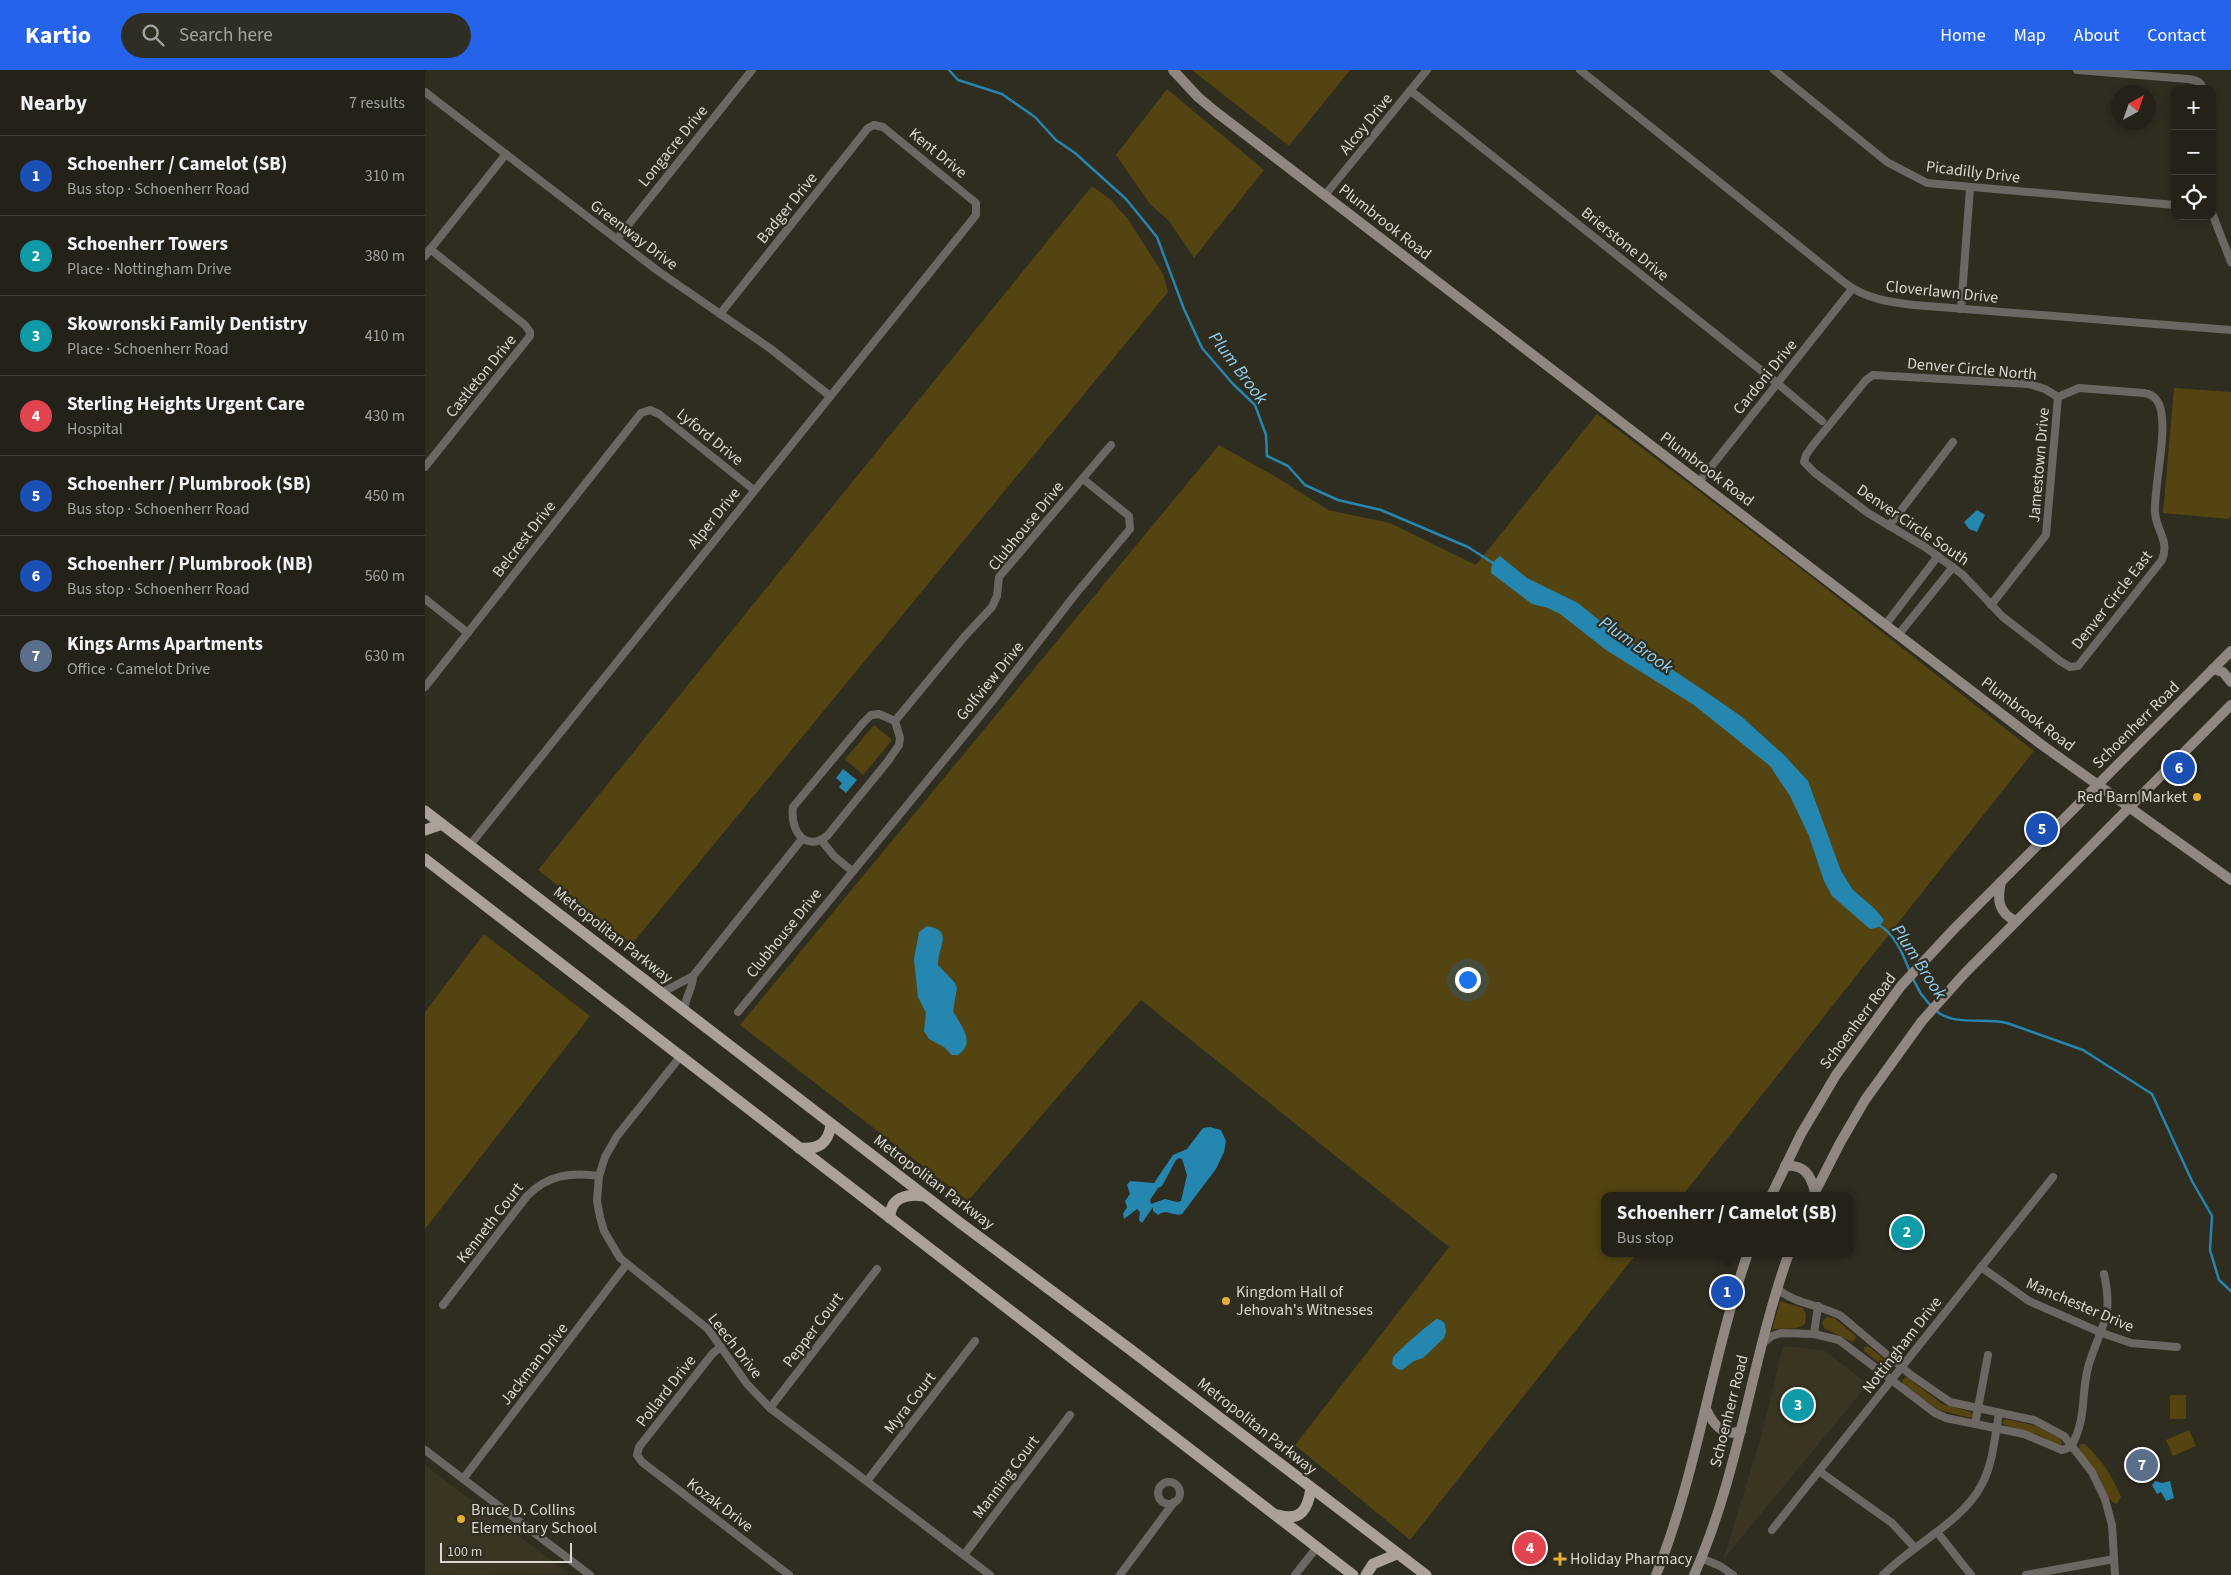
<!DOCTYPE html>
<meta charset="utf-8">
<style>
body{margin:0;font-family:"Source Sans 3",sans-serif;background:#2f2e25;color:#f1f3f6}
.controls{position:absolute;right:15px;top:15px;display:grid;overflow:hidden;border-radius:10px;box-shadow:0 2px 8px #0003}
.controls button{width:45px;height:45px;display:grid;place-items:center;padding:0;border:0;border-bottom:1px solid #403e37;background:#232118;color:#f1f3f6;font:25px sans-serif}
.compass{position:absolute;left:1686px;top:15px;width:45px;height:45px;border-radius:50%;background:#232118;box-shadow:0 2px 8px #0003;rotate:40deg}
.scale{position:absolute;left:15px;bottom:12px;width:132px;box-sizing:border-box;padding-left:5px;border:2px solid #d9d7d0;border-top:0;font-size:14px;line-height:18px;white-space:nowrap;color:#d9d7d0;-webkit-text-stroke:4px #2f2c20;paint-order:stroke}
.you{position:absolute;left:1042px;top:909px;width:18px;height:18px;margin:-12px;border:4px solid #fff;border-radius:50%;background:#1a73e8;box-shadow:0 0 0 8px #1a73e833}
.badge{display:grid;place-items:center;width:32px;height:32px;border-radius:50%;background:#2563eb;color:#fff;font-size:16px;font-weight:700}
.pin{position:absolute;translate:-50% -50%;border:2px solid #fff;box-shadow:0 1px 5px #0006}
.popup{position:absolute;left:1176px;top:1122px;width:252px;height:65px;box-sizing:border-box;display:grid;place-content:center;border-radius:10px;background:#232118;filter:drop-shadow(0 1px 4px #0005);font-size:16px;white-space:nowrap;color:#a3a3a2}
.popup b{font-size:19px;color:#f1f3f6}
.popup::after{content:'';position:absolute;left:50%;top:100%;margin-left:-10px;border:10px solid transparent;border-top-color:#232118}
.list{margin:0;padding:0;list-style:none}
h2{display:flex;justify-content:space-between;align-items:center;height:65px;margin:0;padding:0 20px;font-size:21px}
h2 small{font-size:16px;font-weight:400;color:#a3a3a2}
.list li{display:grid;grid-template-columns:32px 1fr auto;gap:15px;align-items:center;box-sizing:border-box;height:80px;padding:0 20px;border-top:1px solid #403e37}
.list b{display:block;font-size:19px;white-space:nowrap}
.list p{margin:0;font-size:16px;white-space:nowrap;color:#a3a3a2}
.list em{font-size:16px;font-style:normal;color:#a3a3a2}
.icon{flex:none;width:28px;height:28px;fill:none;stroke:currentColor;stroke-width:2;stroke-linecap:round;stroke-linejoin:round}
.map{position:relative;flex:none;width:1806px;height:1505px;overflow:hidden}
header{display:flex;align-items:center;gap:30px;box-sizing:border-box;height:70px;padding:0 25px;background:#2563eb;color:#fff}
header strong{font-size:24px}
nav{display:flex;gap:28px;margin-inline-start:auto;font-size:18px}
.search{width:350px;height:45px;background:#2f2e25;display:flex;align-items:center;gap:12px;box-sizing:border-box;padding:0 18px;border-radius:28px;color:#a3a3a2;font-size:19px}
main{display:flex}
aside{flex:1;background:#232118}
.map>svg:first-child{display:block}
.built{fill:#3a3422}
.green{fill:#534411}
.water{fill:#2586b0;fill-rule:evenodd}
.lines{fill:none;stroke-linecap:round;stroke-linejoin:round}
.stream{stroke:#2586b0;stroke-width:2.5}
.street{stroke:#6c6763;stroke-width:8}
.secondary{stroke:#908781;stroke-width:10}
.primary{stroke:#aca199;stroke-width:11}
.poi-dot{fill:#e3ae35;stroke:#2f2c20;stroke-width:2}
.labels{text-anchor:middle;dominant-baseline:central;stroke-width:4.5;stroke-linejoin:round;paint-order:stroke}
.street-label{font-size:16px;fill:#d9d7d0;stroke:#2f2c20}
.poi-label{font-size:16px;fill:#d9d7d0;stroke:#2f2c20;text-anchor:start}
.water-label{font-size:18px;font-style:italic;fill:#8fd1f4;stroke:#2f2c20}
</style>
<header>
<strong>Kartio</strong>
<div class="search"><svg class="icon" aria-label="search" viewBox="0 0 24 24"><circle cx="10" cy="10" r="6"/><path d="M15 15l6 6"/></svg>Search here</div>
<nav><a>Home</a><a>Map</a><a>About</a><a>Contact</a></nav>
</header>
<main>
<aside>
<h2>Nearby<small>7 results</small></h2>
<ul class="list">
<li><span class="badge" style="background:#1a4fb4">1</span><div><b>Schoenherr / Camelot (SB)</b><p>Bus stop · Schoenherr Road</p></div><em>310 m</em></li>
<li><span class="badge" style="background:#0f9aa8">2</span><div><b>Schoenherr Towers</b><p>Place · Nottingham Drive</p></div><em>380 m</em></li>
<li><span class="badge" style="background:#0f9aa8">3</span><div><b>Skowronski Family Dentistry</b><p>Place · Schoenherr Road</p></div><em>410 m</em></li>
<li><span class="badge" style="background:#e0444e">4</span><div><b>Sterling Heights Urgent Care</b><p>Hospital</p></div><em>430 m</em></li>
<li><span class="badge" style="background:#1a4fb4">5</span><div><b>Schoenherr / Plumbrook (SB)</b><p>Bus stop · Schoenherr Road</p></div><em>450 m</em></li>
<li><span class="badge" style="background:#1a4fb4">6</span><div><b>Schoenherr / Plumbrook (NB)</b><p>Bus stop · Schoenherr Road</p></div><em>560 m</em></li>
<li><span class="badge" style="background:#5c6f8a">7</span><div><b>Kings Arms Apartments</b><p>Office · Camelot Drive</p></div><em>630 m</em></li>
</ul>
</aside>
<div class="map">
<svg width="1806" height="1505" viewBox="0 0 1806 1505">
<rect width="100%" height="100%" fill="#2f2c20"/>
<g class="built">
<path d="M 1358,1276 L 1399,1280 L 1443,1314 L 1298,1490 L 1335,1370 Z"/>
<path d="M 0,1395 L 144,1504 L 0,1505 Z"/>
</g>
<g class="green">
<path d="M 767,0 L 925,0 L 864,76 Z"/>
<path d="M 742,19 L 839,100 L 769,188 L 744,151 L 725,134 L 691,85 Z"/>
<path d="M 667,116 L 686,130 L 703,149 L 738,204 L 743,222 L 207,874 L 113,800 Z"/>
<path d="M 1749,318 L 1806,322 L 1806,447 L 1804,449 L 1738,443 Z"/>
<path d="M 1172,344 L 1366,491 L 1609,681 L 1257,1126 L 1180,1126 L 1180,1183 L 1212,1183 L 985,1470 L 870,1375 L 1024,1177 L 716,930 L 543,1131 L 315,955 L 794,375 L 858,411 L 903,440 L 965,453 L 1051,495 Z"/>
<path d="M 449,655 L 467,670 L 438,705 L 420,689 Z"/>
<path d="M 59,864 L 165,946 L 0,1159 L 0,942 Z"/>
<path d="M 1355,1231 L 1378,1238 L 1381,1244 L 1380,1254 C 1371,1262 1357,1256 1347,1260 Z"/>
<path d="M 1402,1247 L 1409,1248 L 1431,1266 L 1430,1270 L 1427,1272 L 1399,1258 L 1397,1252 Z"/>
<path d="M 1443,1276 L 1465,1294 L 1465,1298 L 1461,1299 L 1439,1281 L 1439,1277 Z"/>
<path d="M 1480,1307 L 1483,1308 L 1517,1334 L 1546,1342 L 1548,1346 L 1545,1348 L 1514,1340 L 1478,1314 L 1477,1311 Z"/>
<rect x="1745" y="1325" width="16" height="24"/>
<path d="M 1581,1349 L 1611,1356 L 1636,1369 L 1637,1374 L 1633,1375 L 1614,1365 L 1580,1355 L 1577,1352 Z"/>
<path d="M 1764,1360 L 1771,1376 L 1748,1386 L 1741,1370 Z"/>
<path d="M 1656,1374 L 1660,1374 C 1677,1390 1688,1407 1696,1427 L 1692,1434 C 1682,1432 1679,1413 1673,1405 C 1668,1397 1654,1385 1654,1376 Z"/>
</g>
<g class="water">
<path d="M 1552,440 L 1560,445 L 1552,462 L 1544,459 L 1539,452 Z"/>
<path d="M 1075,486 L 1102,508 L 1153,533 L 1180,555 L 1287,626 L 1317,647 L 1359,685 L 1383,711 L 1416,801 L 1428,820 L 1450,839 L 1459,850 C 1455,857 1452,858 1445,859 L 1407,826 L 1399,811 L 1384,766 L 1365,726 L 1345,696 L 1269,635 L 1181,580 L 1135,544 L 1123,538 L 1107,534 L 1066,503 C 1065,496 1070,489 1075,486 Z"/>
<path d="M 418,699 L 432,710 L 421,723 L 414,717 L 417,713 L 411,708 Z"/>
<path d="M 502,856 C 530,861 512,877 513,895 L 530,913 L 532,918 L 528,941 C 535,955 552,972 533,985 L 527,985 L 519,977 L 504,969 L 499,961 L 501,943 L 493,927 L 489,889 L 494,862 Z"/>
<path d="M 785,1057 L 796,1060 L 801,1071 L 799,1082 L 791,1099 L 757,1144 C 749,1147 741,1138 733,1145 L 728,1141 L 728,1137 L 717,1153 L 714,1150 L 715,1142 L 712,1139 L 699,1149 L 698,1144 L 702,1137 L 700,1131 L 705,1124 L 702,1115 L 705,1111 L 729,1113 L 748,1085 L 762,1079 L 778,1058 ZM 754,1088 L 757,1089 L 762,1105 L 756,1131 L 752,1132 L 740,1129 L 726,1134 L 725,1130 L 733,1118 L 737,1116 L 751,1090 Z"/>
<path d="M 1012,1249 L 1016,1250 L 1020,1254 L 1021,1262 L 1019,1268 L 998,1288 L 989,1291 L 977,1300 L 972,1299 L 967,1294 C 968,1290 967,1289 969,1286 C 972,1282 1008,1250 1012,1249 Z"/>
<path d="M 1730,1411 L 1737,1413 L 1745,1411 L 1749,1428 L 1741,1431 L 1736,1422 L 1732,1424 L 1727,1415 Z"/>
</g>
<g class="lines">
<g class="stream">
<path d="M 524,0 L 533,10 L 577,24 L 610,47 L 631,70 L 650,83 L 701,129 L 732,167 L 759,239 L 777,278 L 808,314 L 830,335 L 841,365 L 842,386 L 863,396 L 880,415 L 913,430 L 956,440 L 1043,477 L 1071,495"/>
<path d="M 1452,854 C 1470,863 1478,884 1485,902"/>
<path d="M 1487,907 L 1496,924 L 1506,936"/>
<path d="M 1510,940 C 1529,957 1559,947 1582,953 L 1658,980 L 1727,1024 L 1767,1111 L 1787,1146 L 1785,1180 L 1794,1210 L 1806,1221"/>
</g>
<g class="street">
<path d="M 1155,0 L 1420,213 C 1441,229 1464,232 1489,235 L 1806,260"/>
<path d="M 1349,0 L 1462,92 L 1502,113 L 1750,135"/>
<path d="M 1652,0 L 1763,9 C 1770,10 1776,11 1778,19"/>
<path d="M 986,21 L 1352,313 L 1397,351"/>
<path d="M 0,22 L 233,201 L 346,279 L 405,326"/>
<path d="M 900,125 L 1002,0"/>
<path d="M 1787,143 L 1806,192"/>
<path d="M 192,169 L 327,0"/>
<path d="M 0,186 L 81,84"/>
<path d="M 1536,239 L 1545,118"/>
<path d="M 1448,305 L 1604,314 L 1620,319 L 1633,327 L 1654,318 L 1719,323 C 1726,324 1731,327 1734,334 C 1744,357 1729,414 1730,442 C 1731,461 1745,470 1737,490 L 1653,596 L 1645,597 L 1635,591 L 1578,547 L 1537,504 L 1500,477 L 1443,443 L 1390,403 L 1379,392 L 1381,385 L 1388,375 L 1441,310 Z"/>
<path d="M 0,397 L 105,266 L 105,262 L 100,255 L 5,179"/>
<path d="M 1274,412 L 1427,219"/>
<path d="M 1464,456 L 1528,372"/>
<path d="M 0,529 L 43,563"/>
<path d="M 1566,535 L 1621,465 L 1633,327"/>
<path d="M 1461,554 L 1513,486"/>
<path d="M 1474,564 L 1528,497"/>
<path d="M 0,617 L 216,343 L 225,340 L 234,344 L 329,420"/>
<path d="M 454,644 L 470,651 L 475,668 L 474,675 L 463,691 L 402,766 C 379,783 365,759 368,737 L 438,653 L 446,645 Z"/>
<path d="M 470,651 L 540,566 L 567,537 L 572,526 L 574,507 L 686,375"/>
<path d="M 396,770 L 409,786 L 427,801"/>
<path d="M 45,775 L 551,145 L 551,133 L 458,57 L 449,55 L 443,58 L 295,244"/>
<path d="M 268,906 L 377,769"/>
<path d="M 236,923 L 268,906 C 269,916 260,927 259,941"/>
<path d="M 313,942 L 569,629 L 649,526 L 705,459 L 704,446 L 658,409"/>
<path d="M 255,987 L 192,1066 L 180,1087 L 174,1106 L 172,1131 L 175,1147 L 179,1161 L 195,1188 L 283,1259 L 322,1314 L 345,1338 L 565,1505"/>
<path d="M 1556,1197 L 1604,1231 L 1677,1263 L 1706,1273 L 1752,1277"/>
<path d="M 1352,1219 C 1371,1234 1395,1235 1416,1246 L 1486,1305 L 1525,1332 L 1609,1350 L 1639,1366 L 1667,1402 L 1680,1429 L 1687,1455 L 1690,1505"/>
<path d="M 18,1235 L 102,1126 C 122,1105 146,1102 174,1106"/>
<path d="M 1389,1264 L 1393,1236"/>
<path d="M 1337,1274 L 1347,1266 L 1356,1263 L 1389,1264 L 1414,1270 L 1510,1343 L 1521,1348 L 1599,1364 L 1637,1380 L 1646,1377"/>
<path d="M 296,1277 L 288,1283 L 214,1377 L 212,1385 L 217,1392 L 364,1505"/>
<path d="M 345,1338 L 452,1199"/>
<path d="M 1550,1354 L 1563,1285"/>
<path d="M 1646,1377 C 1663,1346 1655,1324 1664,1294 C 1676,1255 1689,1248 1679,1204"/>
<path d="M 0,1380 L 165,1505"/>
<path d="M 1394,1401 L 1467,1453 L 1490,1478"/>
<path d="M 38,1409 L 201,1195"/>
<path d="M 442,1411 L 550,1271"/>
<circle cx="744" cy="1423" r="11"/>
<path d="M 1347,1460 L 1628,1107"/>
<path d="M 1512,1462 L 1546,1505"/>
<path d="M 539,1485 L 645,1345"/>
<path d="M 1276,1488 L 1295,1496 L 1308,1505"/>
<path d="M 695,1505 L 749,1432"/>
<path d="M 870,1505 L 892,1477"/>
<path d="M 1458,1505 C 1487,1475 1539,1451 1557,1414 C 1568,1394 1570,1365 1574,1343"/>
<path d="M 1601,1505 L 1689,1489"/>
</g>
<g class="secondary">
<path d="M 748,0 L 773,27 L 791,42 L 1617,675 L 1806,810"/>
<path d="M 1788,599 L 1798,602 L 1806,612"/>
<path d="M 1576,812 C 1572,829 1573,843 1591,851"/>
<path d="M 1360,1096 C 1379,1094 1386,1105 1390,1122"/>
<path d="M 1346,1126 L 1376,1064 L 1411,1005 L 1476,916 L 1529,859 L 1806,581"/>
<path d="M 1388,1126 L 1415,1073 L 1440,1030 L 1497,951 L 1540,903 L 1806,635"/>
<path d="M 1281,1339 C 1288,1354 1298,1368 1316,1361"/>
<path d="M 1231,1505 C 1273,1401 1286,1289 1323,1183"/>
<path d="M 1269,1505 C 1315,1402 1326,1289 1364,1183"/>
</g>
<g class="primary">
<path d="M 0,741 L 534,1152 L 706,1280 L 1001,1505"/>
<path d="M 0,760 L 17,754"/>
<path d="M 0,789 L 928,1505"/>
<path d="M 374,1078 C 393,1080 403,1074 406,1055"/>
<path d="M 465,1148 C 465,1128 481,1123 499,1126"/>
<path d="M 853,1445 C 876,1452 883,1439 886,1418"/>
<path d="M 941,1505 L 948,1494 L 972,1484"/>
</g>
</g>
<g class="poi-dot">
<circle cx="1772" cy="727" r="5"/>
<circle cx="801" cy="1231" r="5"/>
<circle cx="36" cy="1449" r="5"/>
<path d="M1132.5 1481.5h5v5h5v5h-5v5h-5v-5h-5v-5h5z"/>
</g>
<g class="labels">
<g class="street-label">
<text transform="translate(941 54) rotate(-51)">Alcoy Drive</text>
<text transform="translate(248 76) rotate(-51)">Longacre Drive</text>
<text transform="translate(513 83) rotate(39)">Kent Drive</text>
<text transform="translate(1548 102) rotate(7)">Picadilly Drive</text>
<text transform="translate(362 138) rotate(-51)">Badger Drive</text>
<text transform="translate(960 152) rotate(38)">Plumbrook Road</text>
<text transform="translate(209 165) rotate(37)">Greenway Drive</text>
<text transform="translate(1200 174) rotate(39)">Brierstone Drive</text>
<text transform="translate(1517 222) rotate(6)">Cloverlawn Drive</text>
<text transform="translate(1547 299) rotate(5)">Denver Circle North</text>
<text transform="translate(56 306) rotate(-51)">Castleton Drive</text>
<text transform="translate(1340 307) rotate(-51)">Cardoni Drive</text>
<text transform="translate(285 367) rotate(39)">Lyford Drive</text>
<text transform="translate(1614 395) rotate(-85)">Jamestown Drive</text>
<text transform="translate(1282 399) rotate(37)">Plumbrook Road</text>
<text transform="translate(289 448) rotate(-51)">Alper Drive</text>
<text transform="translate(1488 455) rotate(34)">Denver Circle South</text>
<text transform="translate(601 456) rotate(-51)">Clubhouse Drive</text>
<text transform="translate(99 469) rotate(-52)">Belcrest Drive</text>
<text transform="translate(1687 530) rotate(-52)">Denver Circle East</text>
<text transform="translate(565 611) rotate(-51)">Golfview Drive</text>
<text transform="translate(1603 644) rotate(37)">Plumbrook Road</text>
<text transform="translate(1711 655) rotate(-45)">Schoenherr Road</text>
<text transform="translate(359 863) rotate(-51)">Clubhouse Drive</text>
<text transform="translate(188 865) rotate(38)">Metropolitan Parkway</text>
<text transform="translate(1433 951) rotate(-53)">Schoenherr Road</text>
<text transform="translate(509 1112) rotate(37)">Metropolitan Parkway</text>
<text transform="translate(65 1153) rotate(-52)">Kenneth Court</text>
<text transform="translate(1655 1235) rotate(23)">Manchester Drive</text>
<text transform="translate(388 1260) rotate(-53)">Pepper Court</text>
<text transform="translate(1477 1275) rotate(-52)">Nottingham Drive</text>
<text transform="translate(310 1276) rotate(52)">Leech Drive</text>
<text transform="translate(109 1294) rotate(-52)">Jackman Drive</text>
<text transform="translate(241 1321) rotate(-52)">Pollard Drive</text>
<text transform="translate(485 1333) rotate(-52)">Myra Court</text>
<text transform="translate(1304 1341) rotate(-76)">Schoenherr Road</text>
<text transform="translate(832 1356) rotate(38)">Metropolitan Parkway</text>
<text transform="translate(581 1407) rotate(-53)">Manning Court</text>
<text transform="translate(295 1435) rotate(37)">Kozak Drive</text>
</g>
<g class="poi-label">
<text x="1762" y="727" text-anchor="end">Red Barn Market</text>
<text x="811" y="1222">Kingdom Hall of<tspan x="811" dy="18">Jehovah's Witnesses</tspan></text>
<text x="46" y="1440">Bruce D. Collins<tspan x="46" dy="18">Elementary School</tspan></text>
<text x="1145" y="1489">Holiday Pharmacy</text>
</g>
<g class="water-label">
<text transform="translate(813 298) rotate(53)">Plum Brook</text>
<text transform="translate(1211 575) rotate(35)">Plum Brook</text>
<text transform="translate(1494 892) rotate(57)">Plum Brook</text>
</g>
</g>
</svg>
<div class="controls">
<button>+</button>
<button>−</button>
<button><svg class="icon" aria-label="locate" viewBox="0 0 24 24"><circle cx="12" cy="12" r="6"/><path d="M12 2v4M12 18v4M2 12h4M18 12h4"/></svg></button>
</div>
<svg class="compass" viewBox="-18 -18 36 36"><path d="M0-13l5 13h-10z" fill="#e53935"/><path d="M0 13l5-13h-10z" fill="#a3a3a2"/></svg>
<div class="scale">100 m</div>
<div class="you"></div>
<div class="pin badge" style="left:1302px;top:1222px;background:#1a4fb4">1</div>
<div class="popup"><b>Schoenherr / Camelot (SB)</b>Bus stop</div>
<div class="pin badge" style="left:1482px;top:1162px;background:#0f9aa8">2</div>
<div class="pin badge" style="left:1373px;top:1335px;background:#0f9aa8">3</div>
<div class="pin badge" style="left:1105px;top:1478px;background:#e0444e">4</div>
<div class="pin badge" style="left:1617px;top:759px;background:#1a4fb4">5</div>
<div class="pin badge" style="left:1754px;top:698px;background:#1a4fb4">6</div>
<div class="pin badge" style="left:1717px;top:1395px;background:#5c6f8a">7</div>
</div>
</main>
